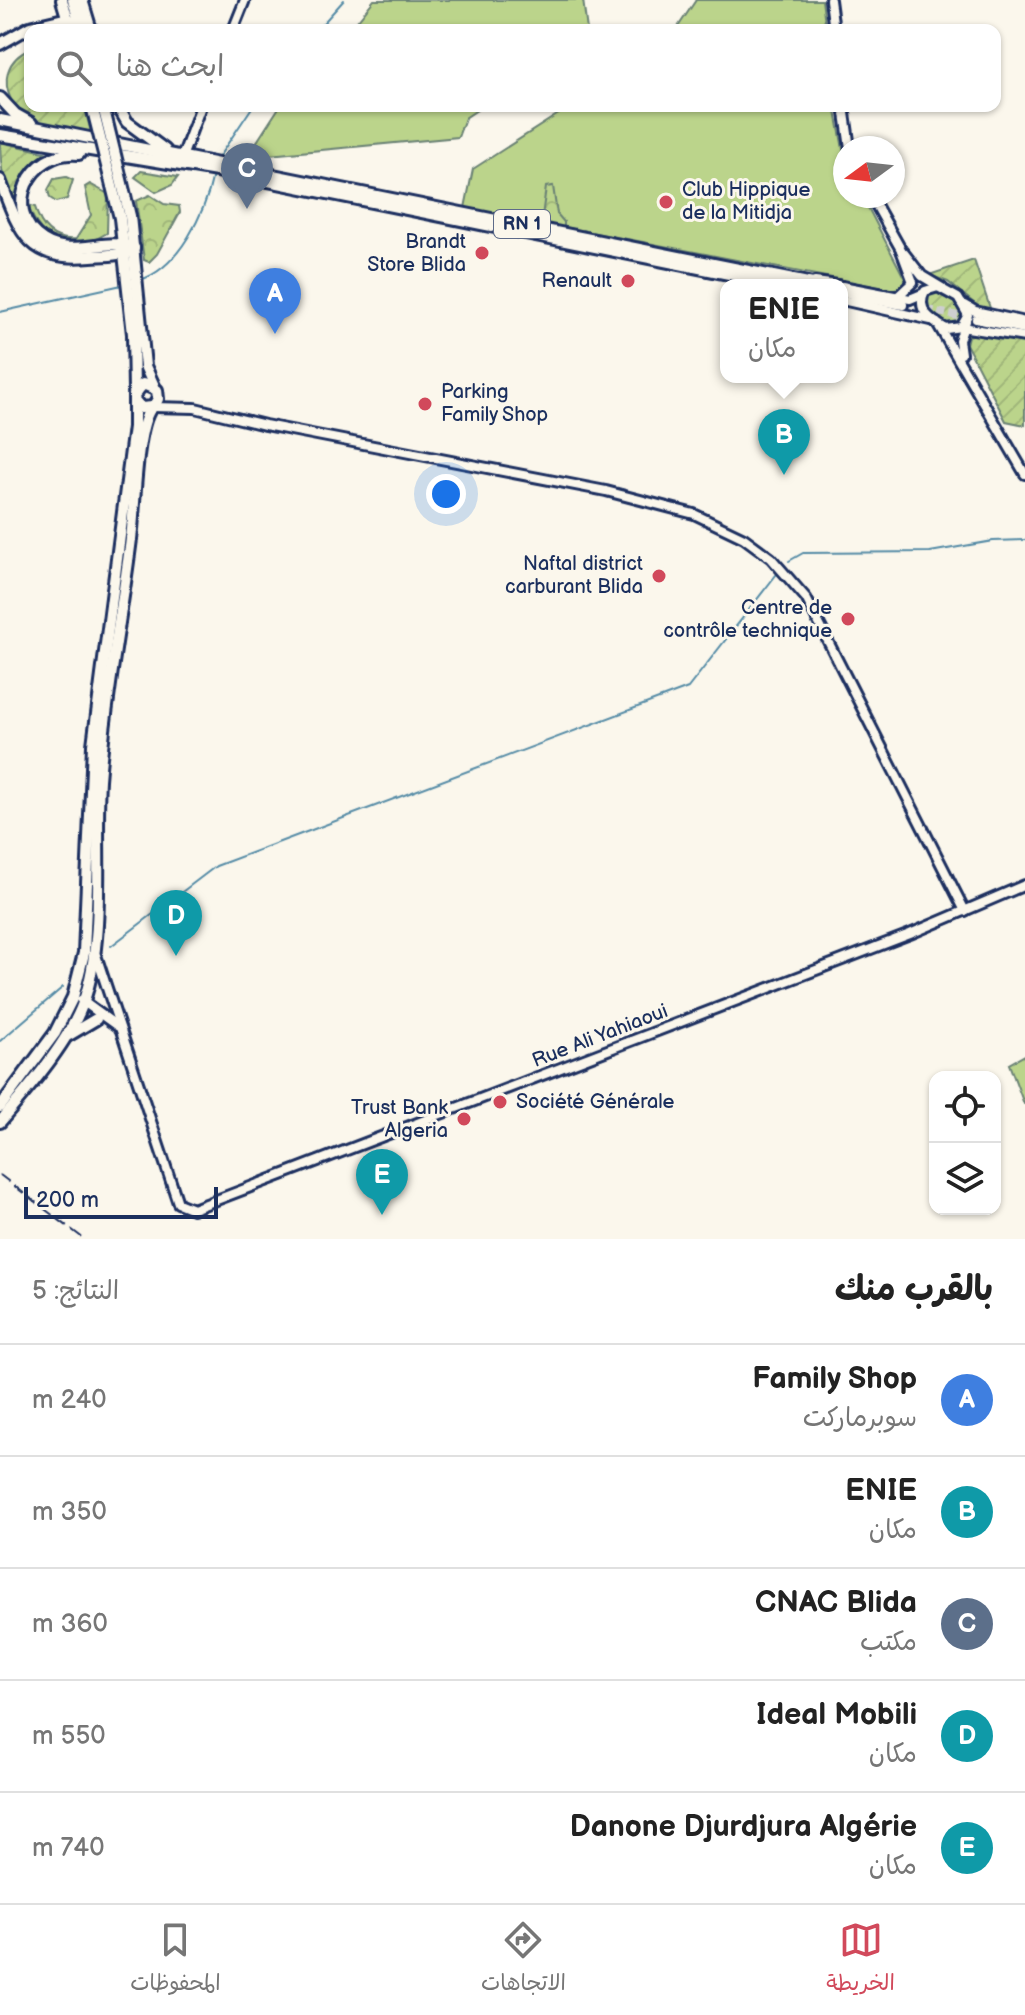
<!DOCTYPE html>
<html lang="ar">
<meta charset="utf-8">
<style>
body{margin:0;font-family:"Balsamiq Sans","Playpen Sans Arabic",sans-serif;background:#f6f6f6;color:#222;direction:rtl}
.controls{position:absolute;right:24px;bottom:24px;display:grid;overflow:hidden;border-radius:16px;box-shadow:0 2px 6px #0004}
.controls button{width:72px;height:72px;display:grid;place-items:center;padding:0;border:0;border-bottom:2px solid #e0e0e0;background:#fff;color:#222;font:40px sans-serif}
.compass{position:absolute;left:833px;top:136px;width:72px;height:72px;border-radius:50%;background:#fff;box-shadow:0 2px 6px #0004;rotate:255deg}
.scale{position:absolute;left:24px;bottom:20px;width:194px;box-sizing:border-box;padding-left:8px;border:4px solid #1b2f5e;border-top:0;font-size:22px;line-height:28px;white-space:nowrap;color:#1b2f5e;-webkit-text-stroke:6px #fbf7ec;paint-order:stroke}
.you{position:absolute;left:446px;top:494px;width:28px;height:28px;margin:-20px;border:6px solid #fff;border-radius:50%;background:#1a73e8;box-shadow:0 0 0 12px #1a73e833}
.badge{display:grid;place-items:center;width:52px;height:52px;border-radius:50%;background:#d1495b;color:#fff;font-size:26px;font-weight:700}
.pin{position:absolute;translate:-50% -66px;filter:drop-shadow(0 2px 4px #0008)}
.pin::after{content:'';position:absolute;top:42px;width:28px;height:24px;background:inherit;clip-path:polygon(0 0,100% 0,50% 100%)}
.popup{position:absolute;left:720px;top:279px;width:128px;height:104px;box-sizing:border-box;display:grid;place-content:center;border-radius:16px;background:#fff;filter:drop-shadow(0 2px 6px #0005);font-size:26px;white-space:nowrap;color:#767676}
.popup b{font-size:30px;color:#222}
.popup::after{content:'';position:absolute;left:50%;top:100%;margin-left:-16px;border:16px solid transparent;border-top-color:#fff}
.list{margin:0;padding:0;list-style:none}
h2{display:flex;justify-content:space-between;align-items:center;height:104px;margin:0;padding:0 32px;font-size:34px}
h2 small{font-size:26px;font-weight:400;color:#767676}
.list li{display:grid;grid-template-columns:52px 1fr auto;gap:24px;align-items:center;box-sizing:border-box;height:112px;padding:0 32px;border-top:2px solid #e0e0e0}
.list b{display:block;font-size:30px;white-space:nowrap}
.list p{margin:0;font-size:26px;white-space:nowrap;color:#767676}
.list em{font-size:26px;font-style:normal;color:#767676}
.icon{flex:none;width:44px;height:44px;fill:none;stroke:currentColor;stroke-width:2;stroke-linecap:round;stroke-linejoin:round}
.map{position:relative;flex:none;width:1025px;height:1239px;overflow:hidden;direction:ltr}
.search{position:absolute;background:#fff;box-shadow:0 2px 6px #0004;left:24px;right:24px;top:24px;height:88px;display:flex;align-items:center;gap:20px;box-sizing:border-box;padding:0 28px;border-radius:16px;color:#767676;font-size:30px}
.sheet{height:664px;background:#fff}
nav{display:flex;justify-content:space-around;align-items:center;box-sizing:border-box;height:112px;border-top:2px solid #e0e0e0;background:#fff;font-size:22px;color:#767676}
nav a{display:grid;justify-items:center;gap:4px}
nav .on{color:#d1495b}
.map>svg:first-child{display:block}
.green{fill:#bbd48b;stroke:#6b8274;stroke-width:2}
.forest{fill:url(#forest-crowns);stroke:#6b8274;stroke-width:2}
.garden{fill:url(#garden-furrows);stroke:#6b8274;stroke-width:2}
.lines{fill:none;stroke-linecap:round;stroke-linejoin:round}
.stream{stroke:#548ba6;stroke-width:2}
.primary-tunnel{stroke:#cecfd0;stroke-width:8;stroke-dasharray:8 4;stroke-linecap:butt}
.secondary-casing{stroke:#1b2f5e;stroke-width:14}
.primary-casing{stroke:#1b2f5e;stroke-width:14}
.highway-casing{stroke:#1b2f5e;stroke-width:16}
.secondary{stroke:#fbf7ec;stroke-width:8}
.primary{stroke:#fbf7ec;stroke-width:8}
.highway{stroke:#fbf7ec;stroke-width:10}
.rail{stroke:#1b2f5e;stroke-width:2;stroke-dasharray:12 6;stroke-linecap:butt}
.highway-bridge-casing{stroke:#1b2f5e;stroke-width:16;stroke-linecap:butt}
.highway-bridge{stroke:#fbf7ec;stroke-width:10}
.poi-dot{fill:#d1495b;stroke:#fbf7ec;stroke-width:3}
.labels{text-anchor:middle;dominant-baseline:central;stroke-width:6;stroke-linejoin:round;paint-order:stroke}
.shield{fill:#fbf7ec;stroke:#5e6b89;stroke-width:2}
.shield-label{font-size:18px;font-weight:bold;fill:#1b2f5e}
.poi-label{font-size:20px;fill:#1b2f5e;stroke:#fbf7ec;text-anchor:end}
.street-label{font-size:20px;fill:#1b2f5e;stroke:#fbf7ec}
</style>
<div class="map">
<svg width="1025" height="1239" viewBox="0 0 1025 1239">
<defs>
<pattern id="forest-crowns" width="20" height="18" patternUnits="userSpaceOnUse" patternTransform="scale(2)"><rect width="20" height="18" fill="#bbd48b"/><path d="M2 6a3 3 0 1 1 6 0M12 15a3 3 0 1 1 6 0" fill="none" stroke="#a0b67a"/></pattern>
<pattern id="garden-furrows" width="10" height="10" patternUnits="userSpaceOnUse" patternTransform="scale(2)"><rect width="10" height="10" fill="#bbd48b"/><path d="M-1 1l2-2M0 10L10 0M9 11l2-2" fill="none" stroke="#a0b67a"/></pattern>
</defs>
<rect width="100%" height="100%" fill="#fbf7ec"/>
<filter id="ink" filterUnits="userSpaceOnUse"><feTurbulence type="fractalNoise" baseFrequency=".0125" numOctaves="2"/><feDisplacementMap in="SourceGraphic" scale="16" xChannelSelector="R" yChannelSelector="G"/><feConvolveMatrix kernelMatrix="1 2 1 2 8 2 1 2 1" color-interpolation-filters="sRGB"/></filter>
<g filter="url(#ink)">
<g class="green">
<path d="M 374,0 L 583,0 L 587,30 L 350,30 Z"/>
<path d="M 696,0 L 822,0 L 826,30 L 676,30 Z"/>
<path d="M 280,106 L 483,106 L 465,118 L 458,137 L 247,157 Z"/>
<path d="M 571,106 L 835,106 L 845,160 L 845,196 L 862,196 L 907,283 L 899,291 L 465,208 L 473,169 Z"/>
<path d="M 1025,1055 L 1025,1104 L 1024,1104 L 1009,1064 Z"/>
</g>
<g class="forest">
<path d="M 141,171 L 178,177 L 172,185 L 156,192 L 135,177 Z"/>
<path d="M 66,177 L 73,180 L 67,199 L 56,202 L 50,198 L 48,190 L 54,179 Z"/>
<path d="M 90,184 L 108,194 L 107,233 C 72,255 41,244 28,205 L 35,207 C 41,228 54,241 76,239 L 91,215 L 85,187 Z"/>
<path d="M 553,186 L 557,214 L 564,222 L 564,228 L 541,224 L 546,187 Z"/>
<path d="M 150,195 L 164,204 L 179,206 L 180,212 L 157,254 L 149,262 L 144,260 L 136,201 Z"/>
</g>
<g class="garden">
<path d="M 30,49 L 30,106 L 84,106 L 91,132 C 64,129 30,126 12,102 C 1,80 7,59 30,49 Z"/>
<path d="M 0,142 L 53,154 C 9,169 9,232 52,249 C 74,257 98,248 119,249 C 99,251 76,257 56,252 C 13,241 0,180 0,142 Z"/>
<path d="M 974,260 L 991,311 L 980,308 L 948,282 L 929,275 Z"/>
<path d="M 940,292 L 959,303 L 964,314 L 957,325 C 941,327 929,315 925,301 L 931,293 Z"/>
<path d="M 981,333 L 1025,342 L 1025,425 L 1006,421 L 966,344 L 968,336 Z"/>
</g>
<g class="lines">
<g class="stream">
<path d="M 317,30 L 344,0"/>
<path d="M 216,161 L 253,106"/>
<path d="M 140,280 C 179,268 205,213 213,175"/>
<path d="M 0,312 L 122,285"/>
<path d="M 789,561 L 803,553 L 930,552 L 993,541 L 1025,540"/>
<path d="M 111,946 L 216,866 L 688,688 L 776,575"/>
<path d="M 0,1041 L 63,987"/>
</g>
<path class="primary-tunnel" d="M 903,305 L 973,319"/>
<defs>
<g id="secondary">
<path d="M 830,0 L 834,30"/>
<path d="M 233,30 L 245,0"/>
<path d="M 844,106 L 850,148"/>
<path d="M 182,157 L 201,106"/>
<path d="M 871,196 L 904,255"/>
<path d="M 904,253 L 922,276 L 942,288"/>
<path d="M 937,323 L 1025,474"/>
<path d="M 961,354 L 959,340 L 966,321"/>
<path d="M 153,407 L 195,408 L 265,425 L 606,491 L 694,514 L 744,538 L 771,558 L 806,598 L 965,911"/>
<path d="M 96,955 L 178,1203 L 193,1209 L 910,934 L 1025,885"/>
<path d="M 81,1000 L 117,1026"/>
</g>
<g id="primary">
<path d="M 815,282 L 838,285"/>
<path d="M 842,286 L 910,299 L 922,294"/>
<path d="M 938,287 L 958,298 L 968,315 L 961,327 L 946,329 C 931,320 915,310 925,291 Z"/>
<path d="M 897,297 L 913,282 L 901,250"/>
<path d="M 865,298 L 903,305"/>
<path d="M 842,300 L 931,320"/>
<path d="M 965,305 L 975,311 L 1025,322"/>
<path d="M 976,319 L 1025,329"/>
<path d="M 961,327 L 1025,337"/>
</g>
<g id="highway">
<path d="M 62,0 L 71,30"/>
<path d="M 73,0 L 81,28"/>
<path d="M 82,0 L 91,30"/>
<path d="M 0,44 L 30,27 L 68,18 L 80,30"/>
<path d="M 0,98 L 15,114 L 31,123"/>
<path d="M 118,106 L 127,122 L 165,150"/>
<path d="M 0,120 L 818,285"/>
<path d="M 0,135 L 223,172 L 783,285"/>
<path d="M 79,154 C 29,149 0,212 43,240 C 73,259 105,236 134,248"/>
<path d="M 0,180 C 19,231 28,262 91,256 C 107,255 121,256 134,248"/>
<path d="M 130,216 L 145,366 L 154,386"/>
<path d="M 120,218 L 133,334 L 134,391"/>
<path d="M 842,290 L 865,298"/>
<path d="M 69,1035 L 96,1019"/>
<path d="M 0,1107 L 55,1033 L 73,997 L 84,953 L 93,745 L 134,427 L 134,395 L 143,384 L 157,390 L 158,399 L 153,407 L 141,408 L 135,401"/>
<path d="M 0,1122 C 27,1090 69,1042 83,1003 C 106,941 95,847 99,780 C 105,699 121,619 131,539 C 135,509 135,429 151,408"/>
</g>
</defs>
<use href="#secondary" class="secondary-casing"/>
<use href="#primary" class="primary-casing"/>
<use href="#highway" class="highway-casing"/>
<use href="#secondary" class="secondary"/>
<use href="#primary" class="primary"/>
<use href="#highway" class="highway"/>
<path class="rail" d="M 0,1175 L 84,1239"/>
<defs>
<g id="highway-bridge">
<path d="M 92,106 L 120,218"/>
<path d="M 103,106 L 130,216"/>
</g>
</defs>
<use href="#highway-bridge" class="highway-bridge-casing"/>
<use href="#highway-bridge" class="highway-bridge"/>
</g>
</g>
<g class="poi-dot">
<circle cx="666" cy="202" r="8"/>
<circle cx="482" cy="253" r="8"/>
<circle cx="628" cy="281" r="8"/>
<circle cx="425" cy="404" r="8"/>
<circle cx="659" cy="576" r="8"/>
<circle cx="848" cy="619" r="8"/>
<circle cx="500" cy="1102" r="8"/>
<circle cx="464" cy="1119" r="8"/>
</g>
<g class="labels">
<rect class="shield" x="494" y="210" width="56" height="28" rx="6"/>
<g class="shield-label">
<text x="522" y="224">RN 1</text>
</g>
<g class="poi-label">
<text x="682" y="190" text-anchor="start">Club Hippique<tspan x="682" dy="23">de la Mitidja</tspan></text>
<text x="466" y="242">Brandt<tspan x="466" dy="23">Store Blida</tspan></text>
<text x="612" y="281">Renault</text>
<text x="441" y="392" text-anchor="start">Parking<tspan x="441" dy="23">Family Shop</tspan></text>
<text x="643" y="564">Naftal district<tspan x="643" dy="23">carburant Blida</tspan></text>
<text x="832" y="608">Centre de<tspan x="832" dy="23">contrôle technique</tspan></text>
<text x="516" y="1102" text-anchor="start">Société Générale</text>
<text x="448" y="1108">Trust Bank<tspan x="448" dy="23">Algeria</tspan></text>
</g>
<g class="street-label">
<text transform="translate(600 1036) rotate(-21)">Rue Ali Yahiaoui</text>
</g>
</g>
</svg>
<div class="controls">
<button><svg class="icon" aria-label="locate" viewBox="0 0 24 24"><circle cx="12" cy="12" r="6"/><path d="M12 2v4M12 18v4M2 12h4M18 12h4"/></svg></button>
<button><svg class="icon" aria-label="layers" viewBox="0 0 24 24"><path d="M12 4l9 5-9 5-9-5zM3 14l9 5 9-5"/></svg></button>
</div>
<svg class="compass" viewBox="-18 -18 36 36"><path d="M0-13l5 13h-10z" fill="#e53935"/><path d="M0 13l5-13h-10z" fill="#767676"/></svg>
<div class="scale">200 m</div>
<div class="you"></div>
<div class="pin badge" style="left:275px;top:334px;background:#3f7fe0">A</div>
<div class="pin badge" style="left:784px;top:475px;background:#0f9aa8">B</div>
<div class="popup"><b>ENIE</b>مكان</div>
<div class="pin badge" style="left:247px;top:209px;background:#5c6f8a">C</div>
<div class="pin badge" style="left:176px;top:956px;background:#0f9aa8">D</div>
<div class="pin badge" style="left:382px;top:1215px;background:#0f9aa8">E</div>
<div class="search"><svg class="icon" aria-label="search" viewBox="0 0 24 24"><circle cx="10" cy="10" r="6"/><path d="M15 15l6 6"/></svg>ابحث هنا</div>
</div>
<section class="sheet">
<h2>بالقرب منك<small>النتائج: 5</small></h2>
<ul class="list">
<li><span class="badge" style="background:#3f7fe0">A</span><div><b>Family Shop</b><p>سوبرماركت</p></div><em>240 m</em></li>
<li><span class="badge" style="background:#0f9aa8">B</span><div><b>ENIE</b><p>مكان</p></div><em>350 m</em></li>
<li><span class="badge" style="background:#5c6f8a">C</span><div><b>CNAC Blida</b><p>مكتب</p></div><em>360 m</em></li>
<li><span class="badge" style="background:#0f9aa8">D</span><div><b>Ideal Mobili</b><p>مكان</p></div><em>550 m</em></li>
<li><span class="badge" style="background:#0f9aa8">E</span><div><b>Danone Djurdjura Algérie</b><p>مكان</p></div><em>740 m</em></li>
</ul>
</section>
<nav>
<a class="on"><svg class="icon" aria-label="map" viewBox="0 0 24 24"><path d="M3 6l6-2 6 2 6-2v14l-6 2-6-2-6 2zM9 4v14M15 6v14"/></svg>الخريطة</a>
<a><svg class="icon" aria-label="directions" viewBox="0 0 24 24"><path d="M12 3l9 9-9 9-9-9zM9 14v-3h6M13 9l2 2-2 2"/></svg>الاتجاهات</a>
<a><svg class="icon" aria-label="saved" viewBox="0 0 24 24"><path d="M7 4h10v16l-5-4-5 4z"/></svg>المحفوظات</a>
</nav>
